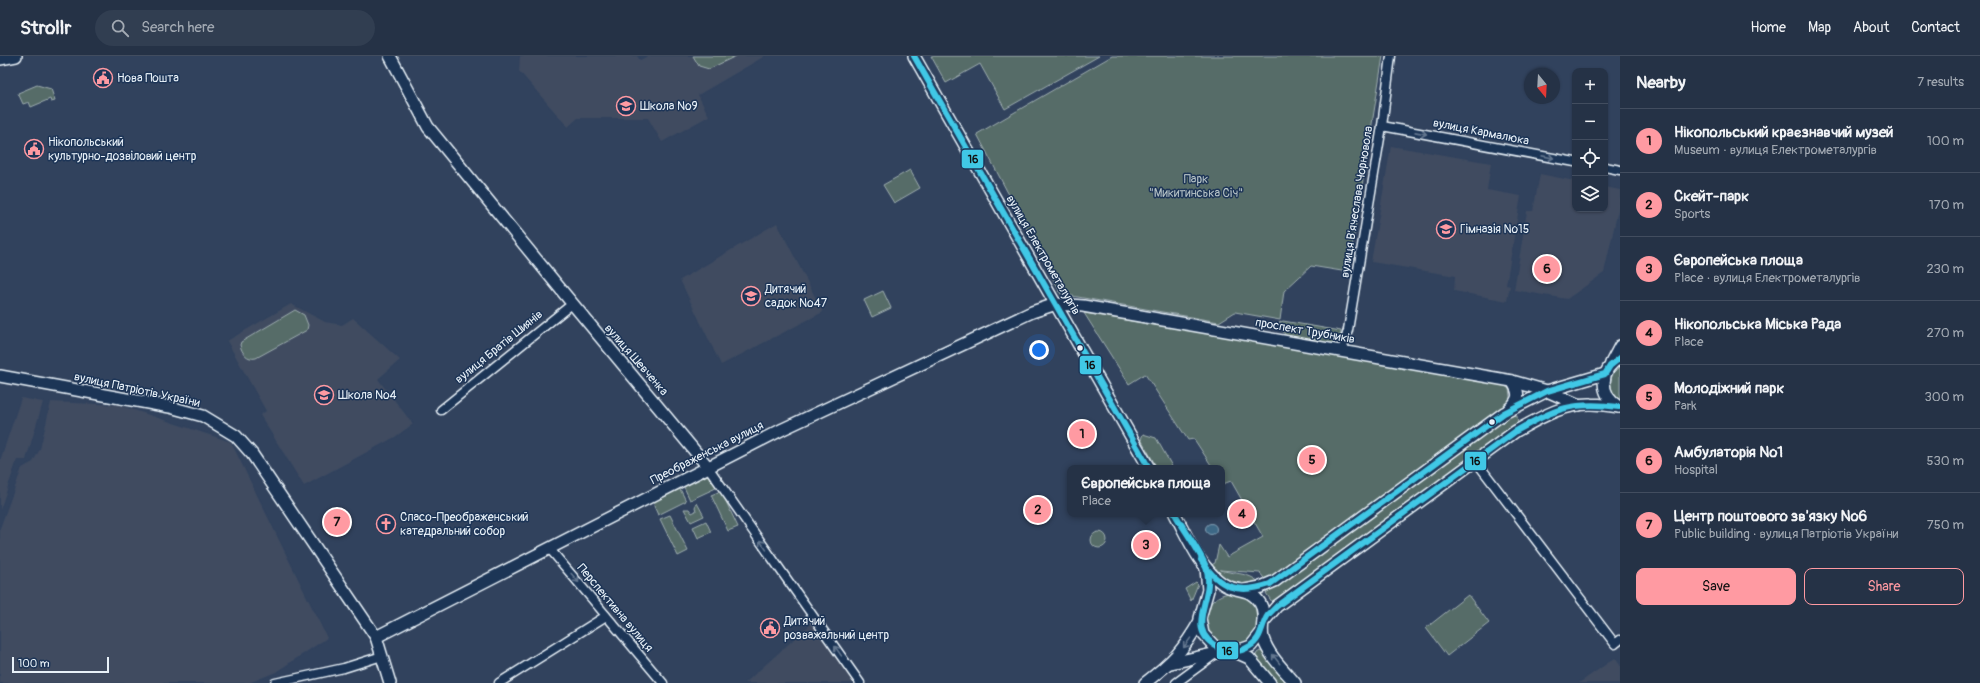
<!DOCTYPE html>
<meta charset="utf-8">
<style>
body{margin:0;font-family:Pangolin,sans-serif;background:#313e51;color:#f1f3f6}
.controls{position:absolute;right:12px;top:12px;display:grid;overflow:hidden;border-radius:8px;box-shadow:0 1px 3px #0004}
.controls button{width:36px;height:36px;display:grid;place-items:center;padding:0;border:0;border-bottom:1px solid #424d5f;background:#253246;color:#f1f3f6;font:20px sans-serif}
.compass{position:absolute;left:1524px;top:12px;width:36px;height:36px;border-radius:50%;background:#253246;box-shadow:0 1px 3px #0004;rotate:162deg}
.scale{position:absolute;left:12px;bottom:10px;width:97px;box-sizing:border-box;padding-left:4px;border:2px solid #e8f1f8;border-top:0;font-size:11px;line-height:14px;white-space:nowrap;color:#e8f1f8;-webkit-text-stroke:3px #1d3557;paint-order:stroke}
.you{position:absolute;left:1039px;top:294px;width:14px;height:14px;margin:-10px;border:3px solid #fff;border-radius:50%;background:#1a73e8;box-shadow:0 0 0 6px #1a73e833}
.badge{display:grid;place-items:center;width:26px;height:26px;border-radius:50%;background:#ff9aa2;color:#111;font-size:13px;font-weight:700}
.pin{position:absolute;translate:-50% -50%;border:2px solid #fff;box-shadow:0 1px 4px #0006}
.popup{position:absolute;left:1067px;top:409px;width:158px;height:52px;box-sizing:border-box;display:grid;place-content:center;border-radius:8px;background:#253246;filter:drop-shadow(0 1px 3px #0005);font-size:13px;white-space:nowrap;color:#a3aab3}
.popup b{font-size:15px;color:#f1f3f6}
.popup::after{content:'';position:absolute;left:50%;top:100%;margin-left:-8px;border:8px solid transparent;border-top-color:#253246}
.list{margin:0;padding:0;list-style:none}
h2{display:flex;justify-content:space-between;align-items:center;height:52px;margin:0;padding:0 16px;font-size:17px}
h2 small{font-size:13px;font-weight:400;color:#a3aab3}
.list li{display:grid;grid-template-columns:26px 1fr auto;gap:12px;align-items:center;box-sizing:border-box;height:64px;padding:0 16px;border-top:1px solid #424d5f}
.list b{display:block;font-size:15px;white-space:nowrap}
.list p{margin:0;font-size:13px;white-space:nowrap;color:#a3aab3}
.list em{font-size:13px;font-style:normal;color:#a3aab3}
.actions{display:flex;gap:8px;padding:12px 16px}
.actions a{flex:1;padding:9px 0;border:1px solid #ff9aa2;border-radius:8px;text-align:center;font-size:14px;color:#ff9aa2}
.actions .main{background:#ff9aa2;color:#111}
.icon{flex:none;width:22px;height:22px;fill:none;stroke:currentColor;stroke-width:2;stroke-linecap:round;stroke-linejoin:round}
.map{position:relative;flex:none;width:1620px;height:627px;overflow:hidden}
header{display:flex;align-items:center;gap:24px;box-sizing:border-box;height:56px;padding:0 20px;background:#253246;border-bottom:1px solid #424d5f}
header strong{font-size:19px}
nav{display:flex;gap:22px;margin-inline-start:auto;font-size:14px}
.search{width:280px;height:36px;background:#313e51;display:flex;align-items:center;gap:10px;box-sizing:border-box;padding:0 14px;border-radius:22px;color:#a3aab3;font-size:15px}
main{display:flex}
aside{flex:1;background:#253246}
.map>svg:first-child{display:block}
.built{fill:#3f4b61}
.green{fill:#566c68;stroke:#9faeb0}
.water{fill:#3e6886;stroke:#829fb4}
.lines{fill:none;stroke-linecap:round;stroke-linejoin:round}
.street-casing{stroke:#e8f1f8;stroke-width:11}
.secondary-casing{stroke:#e8f1f8;stroke-width:14}
.street{stroke:#1d3557;stroke-width:8}
.secondary{stroke:#1d3557;stroke-width:11}
.bus-1-casing{stroke:#1d3557;stroke-width:9}
.bus-1{stroke:#40c8e6;stroke-width:6}
.oneway{stroke:#64778f}
.bus-dot{fill:#e8f1f8;stroke:#1d3557;stroke-width:1.5}
.labels{text-anchor:middle;dominant-baseline:central;stroke-width:3;stroke-linejoin:round;paint-order:stroke}
.poi-label{font-size:12px;fill:#e8f1f8;stroke:#1d3557;text-anchor:start}
.street-label{font-size:12px;fill:#e8f1f8;stroke:#1d3557}
.park-label{font-size:12px;fill:#b5c2c6;stroke:#1d3557}
.line-badge{stroke:#1d3557;stroke-width:1.5}
.pale-badge-label{font-size:11px;text-anchor:middle;font-weight:bold;fill:#111}
</style>
<header>
<strong>Strollr</strong>
<div class="search"><svg class="icon" aria-label="search" viewBox="0 0 24 24"><circle cx="10" cy="10" r="6"/><path d="M15 15l6 6"/></svg>Search here</div>
<nav><a>Home</a><a>Map</a><a>About</a><a>Contact</a></nav>
</header>
<main>
<div class="map">
<svg width="1620" height="627" viewBox="0 0 1620 627">
<rect width="100%" height="100%" fill="#31425d"/>
<filter id="ink" filterUnits="userSpaceOnUse"><feTurbulence type="fractalNoise" baseFrequency=".025" numOctaves="2"/><feDisplacementMap in="SourceGraphic" scale="8" xChannelSelector="R" yChannelSelector="G"/><feConvolveMatrix kernelMatrix="1 2 1 2 8 2 1 2 1" color-interpolation-filters="sRGB"/></filter>
<g filter="url(#ink)">
<g class="built">
<path d="M 520,0 L 637,0 L 640,4 L 648,0 L 765,0 L 698,39 L 709,60 L 662,86 L 648,62 L 578,62 L 568,71 L 519,15 Z"/>
<path d="M 1391,90 L 1491,107 L 1487,134 L 1521,140 L 1506,229 L 1510,230 L 1507,245 L 1454,235 L 1455,220 L 1371,206 Z"/>
<path d="M 1540,118 L 1575,125 L 1575,153 L 1605,153 L 1605,131 L 1620,134 L 1620,145 L 1604,217 L 1567,243 L 1514,234 L 1527,155 L 1533,155 Z"/>
<path d="M 777,167 L 823,256 L 721,309 L 680,224 Z"/>
<path d="M 291,248 L 325,266 L 342,269 L 353,262 L 400,304 L 378,323 L 413,368 L 395,381 L 304,430 L 260,359 L 266,355 L 227,285 Z"/>
<path d="M 21,342 L 43,346 L 26,404 L 17,404 L 0,454 L 0,405 Z"/>
<path d="M 51,346 L 119,349 L 231,386 L 327,582 L 276,616 L 249,627 L 0,627 L 0,472 L 22,412 L 33,406 L 40,393 Z"/>
<path d="M 813,566 L 856,627 L 745,627 Z"/>
<path d="M 1615,602 L 1620,609 L 1620,627 L 1579,627 Z"/>
</g>
<g class="green">
<path d="M 693,0 L 736,0 L 709,13 L 699,10 Z"/>
<path d="M 931,0 L 1099,0 L 1005,53 L 980,8 L 946,27 Z"/>
<path d="M 1112,0 L 1383,0 L 1348,216 L 1311,210 L 1284,235 L 1280,264 L 1235,256 L 1219,266 L 1061,238 L 977,78 Z"/>
<path d="M 37,29 L 51,33 L 55,45 L 51,46 L 50,43 L 31,51 L 29,46 L 23,48 L 18,37 Z"/>
<path d="M 910,114 L 920,132 L 894,147 L 883,129 Z"/>
<path d="M 883,235 L 891,252 L 872,261 L 864,244 Z"/>
<path d="M 295,254 L 304,259 L 308,269 L 307,274 L 256,302 C 247,304 242,297 240,289 L 241,286 Z"/>
<path d="M 1084,257 L 1501,327 L 1509,333 L 1510,341 L 1506,350 L 1267,526 L 1260,517 L 1220,514 C 1233,518 1252,516 1261,529 C 1244,530 1228,525 1214,515 L 1217,513 L 1206,512 L 1215,507 L 1219,489 L 1227,501 L 1263,481 L 1231,425 L 1223,428 L 1222,412 L 1213,412 L 1194,383 L 1188,384 L 1145,318 L 1129,328 Z"/>
<path d="M 1283,265 L 1341,275 C 1340,282 1339,286 1331,287 L 1285,279 L 1279,267 Z"/>
<path d="M 1620,310 L 1620,344 C 1607,335 1608,319 1620,310 Z"/>
<path d="M 1511,358 L 1517,360 L 1518,368 L 1274,549 L 1266,537 Z"/>
<path d="M 1143,378 L 1156,382 L 1173,412 L 1157,412 L 1141,383 Z"/>
<path d="M 710,418 L 718,431 L 690,444 L 684,431 Z"/>
<path d="M 680,433 L 686,445 L 658,459 L 654,450 L 655,445 Z"/>
<path d="M 721,435 L 738,471 L 728,475 L 711,439 Z"/>
<path d="M 697,447 L 704,460 L 691,466 L 684,453 L 689,453 L 692,457 L 696,455 L 695,451 Z"/>
<path d="M 670,459 L 688,495 L 678,500 L 660,463 Z"/>
<path d="M 706,465 L 711,476 L 698,482 L 693,471 Z"/>
<circle cx="1099" cy="484" r="8"/>
<path d="M 1196,526 L 1198,528 L 1191,545 L 1185,533 Z"/>
<circle cx="1232" cy="564" r="27"/>
<path d="M 1468,539 L 1489,567 L 1447,600 L 1426,572 Z"/>
<path d="M 1260,595 L 1264,597 L 1288,627 L 1274,627 L 1255,602 L 1257,597 Z"/>
</g>
<circle class="water" cx="1211" cy="473" r="5.5"/>
<g class="lines">
<defs>
<g id="street">
<path d="M 1382,70 L 1575,106"/>
<path d="M 1605,111 L 1620,114"/>
<path d="M 1342,295 L 1348,274 L 1382,70 L 1391,0"/>
<path d="M 441,354 L 572,248"/>
<path d="M 1475,404 L 1615,588 L 1620,584"/>
<path d="M 708,411 L 860,627"/>
<path d="M 549,492 L 663,627"/>
<path d="M 275,627 L 344,612 L 382,600"/>
<path d="M 499,627 L 606,560"/>
<path d="M 1176,627 L 1214,599"/>
</g>
<g id="secondary">
<path d="M 390,0 L 428,71 L 567,241 L 708,411"/>
<path d="M 914,0 L 1149,412"/>
<path d="M 0,3 L 16,0"/>
<path d="M 1611,307 L 1620,290"/>
<path d="M 0,320 L 170,351 L 203,360 L 236,380 L 252,398 L 376,581 L 390,627"/>
<path d="M 1619,351 C 1599,339 1599,313 1620,302"/>
<path d="M 1509,353 C 1520,343 1520,337 1512,325"/>
<path d="M 1175,458 C 1188,482 1200,512 1223,528 C 1236,537 1249,530 1260,547 C 1267,559 1260,570 1263,582 C 1268,599 1284,614 1295,627"/>
<path d="M 1206,512 L 1208,534 L 1200,562 L 1203,578 L 1216,592 L 1240,598 L 1249,602 L 1270,627"/>
<path d="M 1245,534 L 1261,531 L 1275,525 L 1504,357 L 1547,335 L 1605,318"/>
<path d="M 1265,564 L 1277,550 L 1516,375 C 1538,363 1564,347 1591,348 C 1600,348 1610,350 1619,351"/>
<path d="M 376,581 L 783,373 L 1032,256 L 1056,248 L 1083,250 L 1512,325 L 1547,335 L 1579,349"/>
<path d="M 1234,596 L 1251,590 L 1262,576"/>
<path d="M 1171,607 L 1217,597 L 1222,594"/>
<path d="M 1145,627 C 1172,606 1183,595 1200,565"/>
</g>
</defs>
<use href="#street" class="street-casing"/>
<use href="#secondary" class="secondary-casing"/>
<use href="#street" class="street"/>
<use href="#secondary" class="secondary"/>
<defs>
<g id="bus-1">
<path d="M 914,0 L 1149,412"/>
<path d="M 1175,458 C 1184,474 1200,495 1206,511 C 1217,543 1180,573 1221,593 C 1231,597 1241,596 1250,590 C 1262,583 1261,569 1268,559 C 1271,556 1274,553 1277,550 L 1516,375 C 1557,352 1572,345 1619,351"/>
<path d="M 1201,504 C 1219,532 1238,539 1270,528 L 1504,357 L 1547,335 L 1605,318 L 1610,310 L 1620,302"/>
</g>
</defs>
<use href="#bus-1" class="bus-1-casing"/>
<use href="#bus-1" class="bus-1"/>
</g>
<defs><path id="oneway-shaft" d="M-6 0H5M1.5-3L5.5 0L1.5 3" fill="none" stroke-width="1.6" stroke-linecap="round" stroke-linejoin="round"/></defs>
<g class="oneway">
<use href="#oneway-shaft" transform="translate(1421 77) rotate(11)"/>
<use href="#oneway-shaft" transform="translate(1548 101) rotate(11)"/>
<use href="#oneway-shaft" transform="translate(763 489) rotate(-125)"/>
<use href="#oneway-shaft" transform="translate(575 522) rotate(50)"/>
<use href="#oneway-shaft" transform="translate(1187 587) rotate(126)"/>
<use href="#oneway-shaft" transform="translate(838 595) rotate(-125)"/>
<use href="#oneway-shaft" transform="translate(1276 603) rotate(-128)"/>
</g>
</g>
<defs>
<symbol id="civic-ring" viewBox="-11 -11 22 22"><circle r="9.5" fill="#1d3557" stroke="#ff9aa2" stroke-width="1.5"/><path d="M-.6-6.5H3V-4.5H.6V-3L4-1V1h2V6H-6V1h2V-1L-.6-3ZM-1.2 2.5V6h2.4V2.5Z" fill="#ff9aa2"/></symbol>
<symbol id="school-ring" viewBox="-11 -11 22 22"><circle r="9.5" fill="#1d3557" stroke="#ff9aa2" stroke-width="1.5"/><path d="M0-5L7-2L0 1L-7-2ZM-4 1L0 2.5L4 1V4Q0 6-4 4Z" fill="#ff9aa2"/></symbol>
<symbol id="church-ring" viewBox="-11 -11 22 22"><circle r="9.5" fill="#1d3557" stroke="#ff9aa2" stroke-width="1.5"/><path d="M-1.2-6h2.4v3.5h3.3v2.4h-3.3V6h-2.4V-.1h-3.3v-2.4h3.3Z" fill="#ff9aa2"/></symbol>
</defs>
<g fill-rule="evenodd">
<use href="#civic-ring" x="92" y="11" width="22" height="22"/>
<use href="#school-ring" x="615" y="39" width="22" height="22"/>
<use href="#civic-ring" x="23" y="82" width="22" height="22"/>
<use href="#school-ring" x="1435" y="162" width="22" height="22"/>
<use href="#school-ring" x="740" y="229" width="22" height="22"/>
<use href="#school-ring" x="313" y="328" width="22" height="22"/>
<use href="#church-ring" x="375" y="457" width="22" height="22"/>
<use href="#civic-ring" x="759" y="561" width="22" height="22"/>
</g>
<g class="bus-dot">
<circle cx="1080" cy="292" r="3.5"/>
<circle cx="1492" cy="366" r="3.5"/>
</g>
<g class="labels">
<g class="poi-label">
<text x="117" y="22">Нова Пошта</text>
<text x="640" y="50">Школа №9</text>
<text x="48" y="86">Нікопольський<tspan x="48" dy="14">культурно-дозвіловий центр</tspan></text>
<text x="1460" y="173">Гімназія №15</text>
<text x="765" y="233">Дитячий<tspan x="765" dy="14">садок №47</tspan></text>
<text x="338" y="339">Школа №4</text>
<text x="400" y="461">Спасо-Преображенський<tspan x="400" dy="14">катедральний собор</tspan></text>
<text x="784" y="565">Дитячий<tspan x="784" dy="14">розважальний центр</tspan></text>
</g>
<g class="street-label">
<text transform="translate(1481 76) rotate(11)">вулиця Кармалюка</text>
<text transform="translate(1357 146) rotate(-81)">вулиця В'ячеслава Чорновола</text>
<text transform="translate(1043 199) rotate(60)">вулиця Електрометалургів</text>
<text transform="translate(1305 275) rotate(10)">проспект Трубників</text>
<text transform="translate(499 291) rotate(-39)">вулиця Братів Шиянів</text>
<text transform="translate(636 304) rotate(49)">вулиця Шевченка</text>
<text transform="translate(137 334) rotate(12)">вулиця Патріотів України</text>
<text transform="translate(707 397) rotate(-27)">Преображенська вулиця</text>
<text transform="translate(615 552) rotate(50)">Перспективна вулиця</text>
</g>
<g class="park-label">
<text x="1196" y="123">Парк<tspan x="1196" dy="14">"Микитинська Січ"</tspan></text>
</g>
</g>
<g class="line-badge">
<rect x="961" y="93" width="23" height="20" rx="4" fill="#40c8e6"/>
<rect x="1079" y="299" width="23" height="20" rx="4" fill="#40c8e6"/>
<rect x="1464" y="395" width="23" height="20" rx="4" fill="#40c8e6"/>
<rect x="1216" y="585" width="23" height="19" rx="4" fill="#40c8e6"/>
</g>
<g class="pale-badge-label">
<text x="973" y="107">16</text>
<text x="1090" y="313">16</text>
<text x="1475" y="409">16</text>
<text x="1227" y="599">16</text>
</g>
</svg>
<div class="controls">
<button>+</button>
<button>−</button>
<button><svg class="icon" aria-label="locate" viewBox="0 0 24 24"><circle cx="12" cy="12" r="6"/><path d="M12 2v4M12 18v4M2 12h4M18 12h4"/></svg></button>
<button><svg class="icon" aria-label="layers" viewBox="0 0 24 24"><path d="M12 4l9 5-9 5-9-5zM3 14l9 5 9-5"/></svg></button>
</div>
<svg class="compass" viewBox="-18 -18 36 36"><path d="M0-13l5 13h-10z" fill="#e53935"/><path d="M0 13l5-13h-10z" fill="#a3aab3"/></svg>
<div class="scale">100 m</div>
<div class="you"></div>
<div class="pin badge" style="left:1082px;top:378px">1</div>
<div class="pin badge" style="left:1038px;top:454px">2</div>
<div class="pin badge" style="left:1146px;top:489px">3</div>
<div class="popup"><b>Європейська площа</b>Place</div>
<div class="pin badge" style="left:1242px;top:458px">4</div>
<div class="pin badge" style="left:1312px;top:404px">5</div>
<div class="pin badge" style="left:1547px;top:213px">6</div>
<div class="pin badge" style="left:337px;top:466px">7</div>
</div>
<aside>
<h2>Nearby<small>7 results</small></h2>
<ul class="list">
<li><span class="badge">1</span><div><b>Нiкопольський краєзнавчий музей</b><p>Museum · вулиця Електрометалургів</p></div><em>100 m</em></li>
<li><span class="badge">2</span><div><b>Скейт-парк</b><p>Sports</p></div><em>170 m</em></li>
<li><span class="badge">3</span><div><b>Європейська площа</b><p>Place · вулиця Електрометалургів</p></div><em>230 m</em></li>
<li><span class="badge">4</span><div><b>Нiкопольська Міська Рада</b><p>Place</p></div><em>270 m</em></li>
<li><span class="badge">5</span><div><b>Молодіжний парк</b><p>Park</p></div><em>300 m</em></li>
<li><span class="badge">6</span><div><b>Амбулаторія №1</b><p>Hospital</p></div><em>530 m</em></li>
<li><span class="badge">7</span><div><b>Центр поштового зв'язку №6</b><p>Public building · вулиця Патріотів України</p></div><em>750 m</em></li>
</ul>
<div class="actions"><a class="main">Save</a><a>Share</a></div>
</aside>
</main>
